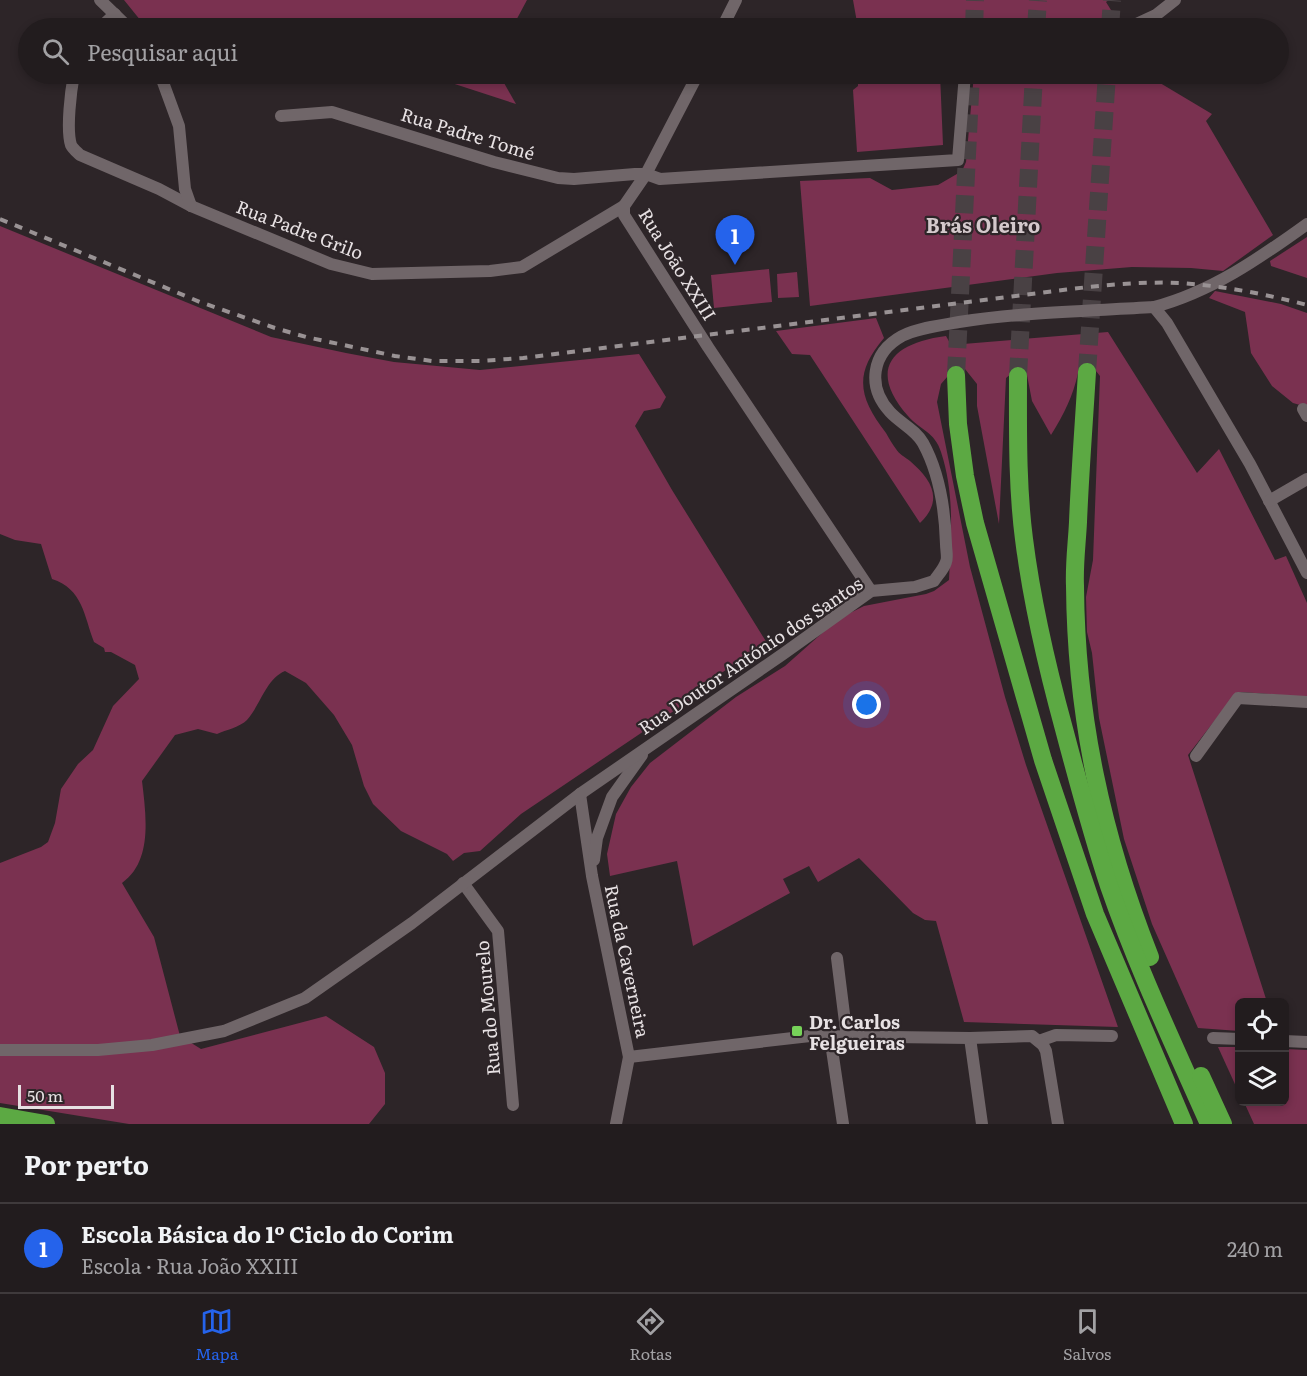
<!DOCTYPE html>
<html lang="pt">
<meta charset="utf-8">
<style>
body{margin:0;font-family:Literata,serif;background:#2e292b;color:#f1f3f6}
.controls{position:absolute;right:18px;bottom:18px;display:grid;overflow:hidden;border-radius:9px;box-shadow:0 3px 9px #0003}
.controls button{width:54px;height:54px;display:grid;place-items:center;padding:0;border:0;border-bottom:2px solid #3f3a3c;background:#221c1e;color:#f1f3f6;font:30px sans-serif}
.scale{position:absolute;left:18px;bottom:15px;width:96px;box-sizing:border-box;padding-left:6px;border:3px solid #e7e1e3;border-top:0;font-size:16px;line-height:21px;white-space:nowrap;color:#e7e1e3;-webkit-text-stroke:4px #2d2528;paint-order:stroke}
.you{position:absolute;left:867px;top:705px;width:21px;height:21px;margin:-15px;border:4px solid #fff;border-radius:50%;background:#1a73e8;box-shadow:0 0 0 9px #1a73e833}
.badge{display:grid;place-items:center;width:39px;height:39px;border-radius:50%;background:#2563eb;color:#fff;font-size:20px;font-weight:700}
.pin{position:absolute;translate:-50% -50px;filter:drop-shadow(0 2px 3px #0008)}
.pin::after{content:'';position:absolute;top:32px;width:21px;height:18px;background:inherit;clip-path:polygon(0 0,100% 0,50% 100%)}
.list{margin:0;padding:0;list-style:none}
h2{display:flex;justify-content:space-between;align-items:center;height:78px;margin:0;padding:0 24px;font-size:26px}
h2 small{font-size:20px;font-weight:400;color:#a2a1a4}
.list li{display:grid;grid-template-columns:39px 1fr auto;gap:18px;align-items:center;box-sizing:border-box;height:90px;padding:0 24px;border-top:2px solid #3f3a3c}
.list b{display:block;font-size:22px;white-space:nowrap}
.list p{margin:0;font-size:20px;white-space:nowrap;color:#a2a1a4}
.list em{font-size:20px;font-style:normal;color:#a2a1a4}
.icon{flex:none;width:33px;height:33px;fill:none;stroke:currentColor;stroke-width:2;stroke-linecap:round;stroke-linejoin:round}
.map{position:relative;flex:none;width:1307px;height:1124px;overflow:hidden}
.search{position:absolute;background:#221c1e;box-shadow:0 3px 9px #0003;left:18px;right:18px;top:18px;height:66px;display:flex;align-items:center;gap:15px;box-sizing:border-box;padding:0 21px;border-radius:33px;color:#a2a1a4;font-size:22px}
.sheet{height:168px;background:#221c1e}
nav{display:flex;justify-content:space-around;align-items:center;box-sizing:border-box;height:84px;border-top:2px solid #3f3a3c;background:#221c1e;font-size:16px;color:#a2a1a4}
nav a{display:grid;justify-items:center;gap:3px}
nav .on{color:#2563eb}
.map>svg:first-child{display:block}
.green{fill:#7a3150}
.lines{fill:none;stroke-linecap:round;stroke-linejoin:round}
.highway-tunnel{stroke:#494144;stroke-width:18;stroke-dasharray:18 9;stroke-linecap:butt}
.minor{stroke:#706669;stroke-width:12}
.highway{stroke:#5ca943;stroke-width:18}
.rail{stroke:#999294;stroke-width:4;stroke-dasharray:8 8;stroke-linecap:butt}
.poi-dot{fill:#77d259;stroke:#2d2528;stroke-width:2}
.labels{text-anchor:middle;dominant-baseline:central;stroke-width:4.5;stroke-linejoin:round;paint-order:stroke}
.street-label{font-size:18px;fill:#e7e1e3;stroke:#2d2528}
.poi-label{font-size:18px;font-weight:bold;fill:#e7e1e3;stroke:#2d2528;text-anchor:start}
.neighbourhood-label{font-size:20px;font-weight:bold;fill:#d4c9cc;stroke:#2d2528}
</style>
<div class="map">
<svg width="1307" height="1124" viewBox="0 0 1307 1124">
<rect width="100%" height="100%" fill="#2d2528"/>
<g class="green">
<path d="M 124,0 L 527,0 L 512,28 L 288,28 L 270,23 L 141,21 Z"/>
<path d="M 853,0 L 1109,0 L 1106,2 L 1119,23 L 1115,27 L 858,28 Z"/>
<path d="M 424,74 L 499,74 L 516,104 Z"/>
<path d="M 858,74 L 940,74 L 943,145 L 857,152 L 853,90 L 858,86 Z"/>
<path d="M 974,74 L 1145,74 L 1212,114 L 1206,121 L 1273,235 L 1223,271 L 1191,268 L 1132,267 L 1057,273 L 810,306 L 800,181 L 870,178 L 892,190 L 938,185 L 962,171 L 966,162 Z"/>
<path d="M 0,226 L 271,337 L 346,353 L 394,362 L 480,370 L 639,354 L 666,397 L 660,408 L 644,411 L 635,426 L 672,490 L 767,643 L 703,685 L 696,696 L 521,814 L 480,851 L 464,853 L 453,861 L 447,854 L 401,831 L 373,804 L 364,786 L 352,745 L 334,715 L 306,683 L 285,671 C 266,679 261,704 247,720 C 240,727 226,730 217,734 L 198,729 L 175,735 L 142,781 C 146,815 153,861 122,883 L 154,937 L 180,1036 L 201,1049 L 326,1016 L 374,1047 L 385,1073 L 385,1104 L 369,1124 L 129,1124 L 0,1103 L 0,863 L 41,847 L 48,842 L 55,823 L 61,789 L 78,764 L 93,750 L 113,706 L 139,679 L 135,665 L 111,652 L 105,652 L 104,648 L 94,642 C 84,616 83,589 52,579 L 41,544 L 15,540 L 0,534 Z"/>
<path d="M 1307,237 L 1307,278 L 1271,266 L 1270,261 Z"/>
<path d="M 769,269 L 772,302 L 714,308 L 711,275 Z"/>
<path d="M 797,272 L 799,297 L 778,298 L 777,274 Z"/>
<path d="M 1215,291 L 1281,304 L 1307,313 L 1307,407 L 1293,403 L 1272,386 L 1251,353 L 1245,312 L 1209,298 Z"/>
<path d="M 876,318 L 884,338 C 853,374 859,398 886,433 C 889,438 892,444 896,449 C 899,454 905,457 910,461 C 932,480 944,500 920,523 L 810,355 L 792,354 L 776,331 Z"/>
<path d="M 1108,332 L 1197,473 L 1219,449 L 1275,560 L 1286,556 L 1307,603 L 1307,697 L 1241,692 L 1236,693 L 1188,755 L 1267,1002 L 1240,1002 L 1239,1031 L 1198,1028 L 1152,924 L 1124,839 L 1099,718 L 1092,653 L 1087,632 L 1086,597 L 1093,560 L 1100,376 L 1092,366 L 1078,373 C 1073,396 1064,414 1051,435 L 1032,401 L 1027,375 C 1019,371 1013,372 1006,378 L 999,524 L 977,406 L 977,384 L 965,369 L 954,369 L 941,384 L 937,402 L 970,567 L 1005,697 L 1026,765 L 1118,1027 L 964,1022 L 936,921 L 925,920 L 913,913 L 859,858 L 818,882 L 809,866 L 783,879 L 790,893 L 693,946 L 677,861 L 610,876 L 607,854 L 616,814 L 631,787 L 650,763 L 736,697 L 785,666 L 829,627 L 850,613 L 864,606 L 926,594 L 934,591 L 949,580 C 951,536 955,494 941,452 C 935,432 920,430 908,416 C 867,369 892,343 946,336 L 951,345 Z"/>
<path d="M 1218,1047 L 1239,1047 L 1239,1093 Z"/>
<path d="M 1285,1049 L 1307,1050 L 1307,1124 L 1254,1124 L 1244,1102 L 1284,1102 Z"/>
</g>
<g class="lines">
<g class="highway-tunnel">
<path d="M 974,28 L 975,0"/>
<path d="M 1036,28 L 1038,0"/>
<path d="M 1110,28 L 1112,0"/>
<path d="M 1087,372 L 1107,74"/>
<path d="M 956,375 L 971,74"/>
<path d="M 1018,376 L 1034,74"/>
</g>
<g class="minor">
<path d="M 100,0 L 129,28"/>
<path d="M 100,28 L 115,14"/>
<path d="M 722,28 L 736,0"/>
<path d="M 1128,28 L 1156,15 L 1175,0"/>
<path d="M 74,74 C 71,90 66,129 71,145 C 73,149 77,152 80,155 L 159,189 L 191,206 L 331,264 L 372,274 L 490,271 L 522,267 L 624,206"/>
<path d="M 160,74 L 179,126 L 185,189 L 191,206"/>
<path d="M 698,74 L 646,174 L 624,206 L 624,215 L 708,347 L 871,591"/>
<path d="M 281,116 L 332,112 L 494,162 L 558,178 L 574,179 L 635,174 L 646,174 L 660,179 L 958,160 L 965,74"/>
<path d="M 1154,307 L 1167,323 L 1250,464 L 1307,573"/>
<path d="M 1303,409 L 1307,416"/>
<path d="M 1269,501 L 1307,479"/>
<path d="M 1196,756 L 1238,698 L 1307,702"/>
<path d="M 580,794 L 592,876 L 629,1057 L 616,1124"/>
<path d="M 594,860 L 597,838 L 612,797 L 642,755"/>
<path d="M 463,883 L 498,931 L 513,1105"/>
<path d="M 837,958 L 847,1038"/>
<path d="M 830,1036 L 843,1124"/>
<path d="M 970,1038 L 982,1124"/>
<path d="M 1213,1038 L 1240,1039"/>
<path d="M 1039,1041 L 1056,1035 L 1112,1036"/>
<path d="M 1284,1041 L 1307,1042"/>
<path d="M 0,1050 L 98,1050 L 152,1045 L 224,1031 L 305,998 L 412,923 L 580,794 L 783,654 L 871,591 L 915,587 L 934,581 C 937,576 944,569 946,562 C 948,558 946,550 946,544 C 945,510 940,474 923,443 C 916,430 900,423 890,412 C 867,387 871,353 902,336 C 918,328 941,325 959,322 C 1023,312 1089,311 1154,307 C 1211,292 1260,258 1307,224"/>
<path d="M 629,1057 L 810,1036 L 970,1038 L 1032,1036 L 1043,1045 L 1046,1051 L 1058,1124"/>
</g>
<g class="highway">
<path d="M 1087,372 C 1084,422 1080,472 1078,522 C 1077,543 1074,564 1075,586 C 1076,716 1102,836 1150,957"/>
<path d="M 956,375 L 958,424 L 965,476 L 975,523 L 1043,760 L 1095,914 L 1184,1124"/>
<path d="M 1018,376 C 1018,430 1017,485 1024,539 C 1032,603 1047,667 1064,729 C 1078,782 1092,834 1109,886 C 1137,967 1174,1045 1209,1124"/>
<path d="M 1201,1076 L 1223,1124"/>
<path d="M 0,1116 L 46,1124"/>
</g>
<path class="rail" d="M 0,219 L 200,302 L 275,328 L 306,337 L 395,356 L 432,361 L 480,361 L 523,358 L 1039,293 C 1086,287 1133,281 1181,283 C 1224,286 1265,294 1307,305"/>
</g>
<rect class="poi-dot" x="791" y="1025" width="12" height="12" rx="3"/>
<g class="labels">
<g class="street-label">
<text transform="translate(468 133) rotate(17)">Rua Padre Tomé</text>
<text transform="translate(300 229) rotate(21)">Rua Padre Grilo</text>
<text transform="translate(678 264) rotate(58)">Rua João XXIII</text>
<text transform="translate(750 655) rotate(-34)">Rua Doutor António dos Santos</text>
<text transform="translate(628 961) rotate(78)">Rua da Caverneira</text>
<text transform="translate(487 1008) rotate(-95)">Rua do Mourelo</text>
</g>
<g class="poi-label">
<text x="809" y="1021">Dr. Carlos<tspan x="809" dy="21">Felgueiras</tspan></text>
</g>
<g class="neighbourhood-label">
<text x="983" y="224">Brás Oleiro</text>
</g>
</g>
</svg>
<div class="controls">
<button><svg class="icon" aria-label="locate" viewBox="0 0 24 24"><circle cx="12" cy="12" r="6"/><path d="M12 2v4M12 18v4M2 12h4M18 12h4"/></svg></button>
<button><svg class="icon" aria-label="layers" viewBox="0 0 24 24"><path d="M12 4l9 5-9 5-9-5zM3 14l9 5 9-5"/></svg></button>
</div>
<div class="scale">50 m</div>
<div class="you"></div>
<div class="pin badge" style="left:735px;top:265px">1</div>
<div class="search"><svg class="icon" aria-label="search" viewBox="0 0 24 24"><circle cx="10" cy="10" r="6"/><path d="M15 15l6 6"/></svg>Pesquisar aqui</div>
</div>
<section class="sheet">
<h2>Por perto<small></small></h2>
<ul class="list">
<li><span class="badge">1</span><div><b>Escola Básica do 1º Ciclo do Corim</b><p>Escola · Rua João XXIII</p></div><em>240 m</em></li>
</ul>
</section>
<nav>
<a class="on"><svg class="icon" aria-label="map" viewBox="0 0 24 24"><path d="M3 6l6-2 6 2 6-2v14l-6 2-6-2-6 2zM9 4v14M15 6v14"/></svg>Mapa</a>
<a><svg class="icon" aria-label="directions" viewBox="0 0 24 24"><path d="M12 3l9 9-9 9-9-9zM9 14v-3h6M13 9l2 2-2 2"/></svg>Rotas</a>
<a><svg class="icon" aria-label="saved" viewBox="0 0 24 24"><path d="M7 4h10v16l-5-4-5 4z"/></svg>Salvos</a>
</nav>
